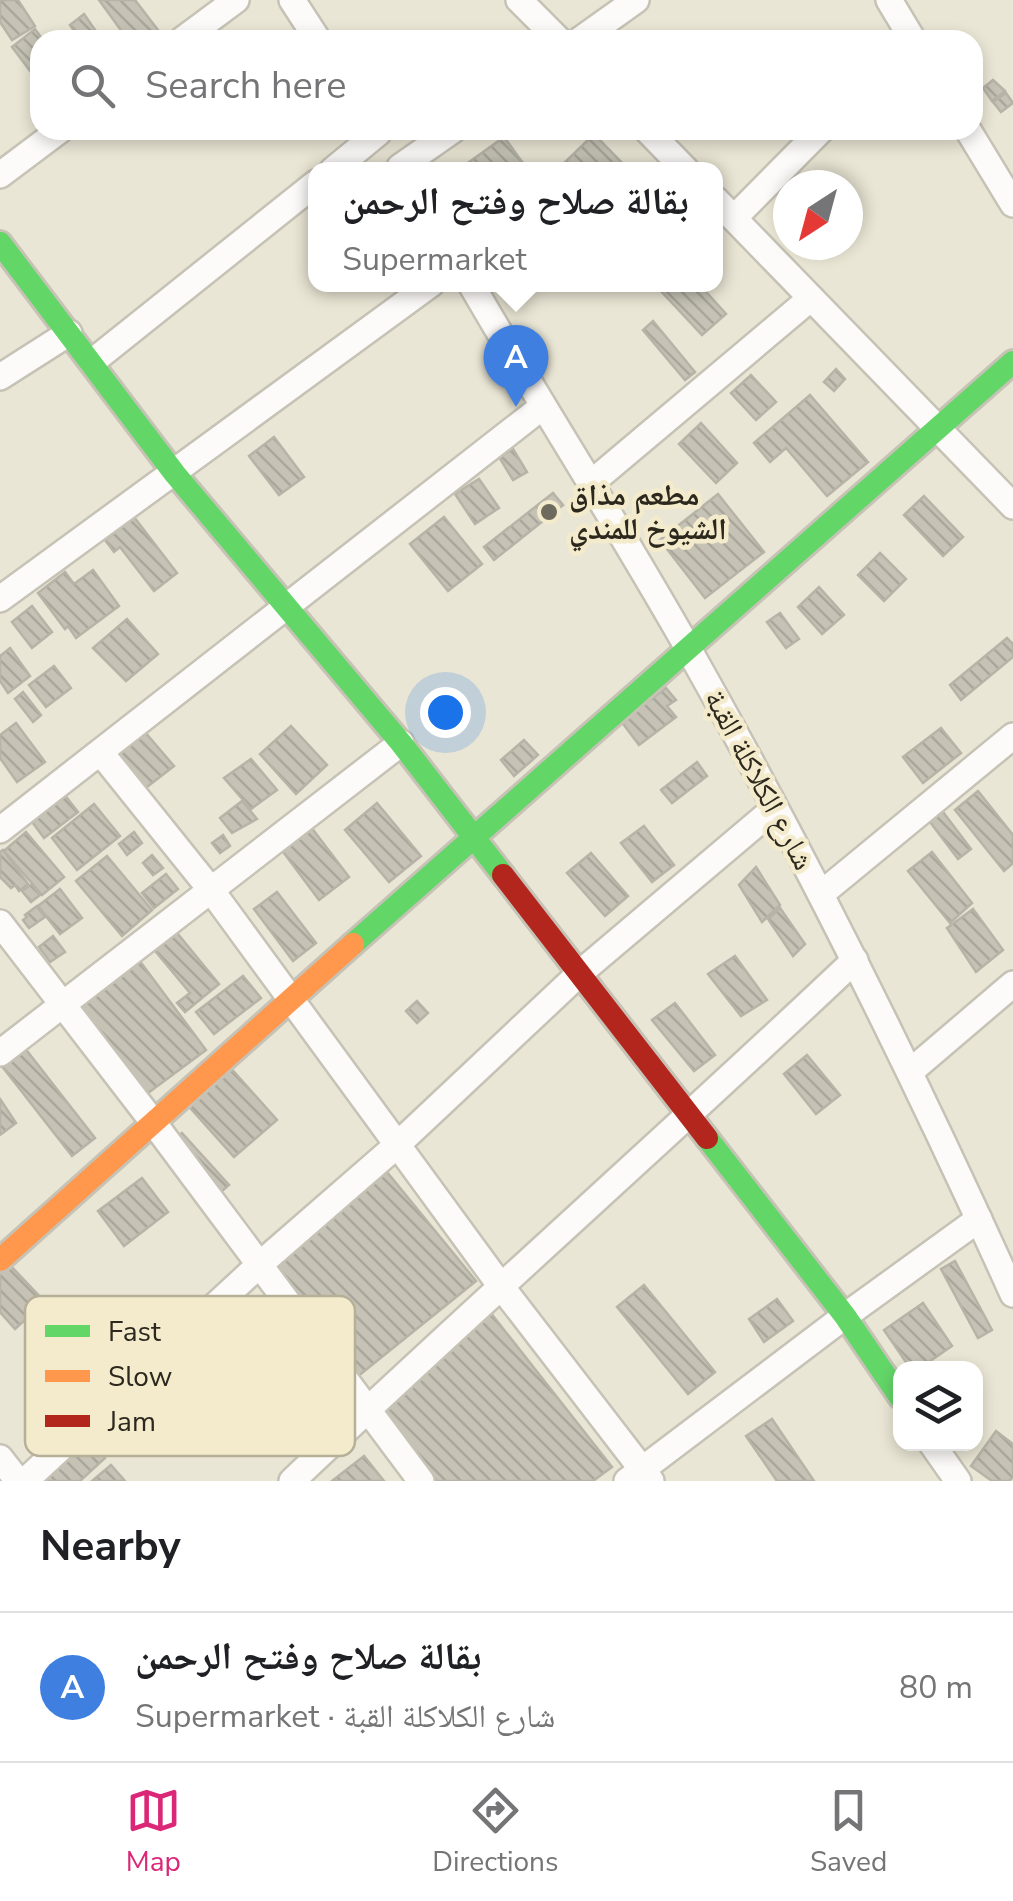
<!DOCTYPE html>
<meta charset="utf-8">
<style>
body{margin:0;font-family:"Nunito Sans","Noto Naskh Arabic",sans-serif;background:#f2f2f2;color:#202124}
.controls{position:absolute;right:30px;bottom:30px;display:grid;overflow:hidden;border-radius:20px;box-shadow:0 5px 15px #0003}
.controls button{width:90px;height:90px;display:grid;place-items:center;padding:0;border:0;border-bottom:2px solid #e0e0e0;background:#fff;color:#202124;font:50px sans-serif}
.compass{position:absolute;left:773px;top:170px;width:90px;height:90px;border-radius:50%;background:#fff;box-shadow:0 5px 15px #0003;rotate:216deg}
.you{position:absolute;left:445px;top:712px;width:35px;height:35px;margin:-25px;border:8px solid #fff;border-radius:50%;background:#1a73e8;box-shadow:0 0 0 15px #1a73e833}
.badge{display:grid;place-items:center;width:65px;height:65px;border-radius:50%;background:#db2777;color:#fff;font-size:32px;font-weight:700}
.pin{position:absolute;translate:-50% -82px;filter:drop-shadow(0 2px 5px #0008)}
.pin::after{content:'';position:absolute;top:52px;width:35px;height:30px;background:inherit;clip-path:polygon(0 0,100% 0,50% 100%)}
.popup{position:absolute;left:308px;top:162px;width:415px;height:130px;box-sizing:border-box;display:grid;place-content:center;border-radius:20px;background:#fff;filter:drop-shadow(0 2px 8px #0005);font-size:32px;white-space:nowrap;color:#757577}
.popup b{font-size:38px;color:#202124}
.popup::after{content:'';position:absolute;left:50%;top:100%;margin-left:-20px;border:20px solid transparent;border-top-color:#fff}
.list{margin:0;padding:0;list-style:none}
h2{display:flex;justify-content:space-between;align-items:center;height:130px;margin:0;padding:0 40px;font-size:42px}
h2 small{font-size:32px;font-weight:400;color:#757577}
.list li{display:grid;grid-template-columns:65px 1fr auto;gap:30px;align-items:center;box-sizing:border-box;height:150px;padding:0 40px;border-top:2px solid #e0e0e0}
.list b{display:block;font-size:38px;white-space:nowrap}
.list p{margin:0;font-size:32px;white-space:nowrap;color:#757577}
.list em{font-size:32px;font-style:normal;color:#757577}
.icon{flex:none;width:55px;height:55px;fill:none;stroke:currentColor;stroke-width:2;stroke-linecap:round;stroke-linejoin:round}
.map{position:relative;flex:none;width:1013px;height:1481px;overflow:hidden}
.search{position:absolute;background:#fff;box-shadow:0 5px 15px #0003;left:30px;right:30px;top:30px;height:110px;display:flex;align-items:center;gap:25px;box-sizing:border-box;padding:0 35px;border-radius:30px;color:#757577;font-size:38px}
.sheet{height:280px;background:#fff}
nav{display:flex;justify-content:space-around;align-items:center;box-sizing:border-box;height:140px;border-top:2px solid #e0e0e0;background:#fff;font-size:28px;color:#757577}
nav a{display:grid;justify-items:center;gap:5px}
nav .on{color:#db2777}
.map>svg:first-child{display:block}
.building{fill:url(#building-back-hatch);stroke:#b7b3a7;stroke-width:2.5}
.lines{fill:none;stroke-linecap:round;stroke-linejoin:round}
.street-casing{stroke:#c6c2b5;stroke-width:30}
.fast-casing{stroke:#c6c2b5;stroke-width:28}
.slow-casing{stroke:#c6c2b5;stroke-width:28}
.jam-casing{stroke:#c6c2b5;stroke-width:28}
.street{stroke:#fcfbf9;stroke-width:25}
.fast{stroke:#63d668;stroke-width:22}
.slow{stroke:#ff974d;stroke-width:22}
.jam{stroke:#b3261e;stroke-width:22}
.poi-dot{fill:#6e6a5d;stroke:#f3ebcc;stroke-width:4}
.labels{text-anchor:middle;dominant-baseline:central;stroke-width:9;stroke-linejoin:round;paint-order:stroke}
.poi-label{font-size:30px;font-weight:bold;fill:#2c281d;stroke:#f3ebcc;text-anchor:start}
.street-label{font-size:30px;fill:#2c281d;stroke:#f3ebcc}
.key{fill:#f3ebcc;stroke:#b7b098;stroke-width:2.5}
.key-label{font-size:28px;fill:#2c281d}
</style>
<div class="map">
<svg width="1013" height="1481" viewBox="0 0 1013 1481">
<defs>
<pattern id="building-back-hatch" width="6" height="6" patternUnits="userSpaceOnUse" patternTransform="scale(2.5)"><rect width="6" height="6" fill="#c6c3b6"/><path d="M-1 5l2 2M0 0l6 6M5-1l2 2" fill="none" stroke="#aaa89c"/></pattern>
</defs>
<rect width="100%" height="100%" fill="#eae6d5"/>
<g class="building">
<path d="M 0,0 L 18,0 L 35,26 L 12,40 L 0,22 Z"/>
<path d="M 99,0 L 135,0 L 158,30 L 145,40 L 128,40 Z"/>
<path d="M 84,14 L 102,40 L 80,40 L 70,25 Z"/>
<path d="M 35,29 L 43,40 L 40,40 L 40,84 L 12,47 Z"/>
<path d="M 993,80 L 1005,91 L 992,101 L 983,88 Z"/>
<path d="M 1006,93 L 1013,103 L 1001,112 L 993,102 Z"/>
<path d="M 594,134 L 629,170 L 566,170 L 562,165 Z"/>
<path d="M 504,137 L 528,170 L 458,170 Z"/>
<path d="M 664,284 L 699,284 L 726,314 L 702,335 L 659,289 Z"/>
<path d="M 653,321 L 695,372 L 685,380 L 643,330 Z"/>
<path d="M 836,369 L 845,379 L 834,391 L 824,382 Z"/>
<path d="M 751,375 L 776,402 L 756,420 L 731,393 Z"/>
<path d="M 810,395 L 868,462 L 827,496 L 786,448 L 770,462 L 754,443 Z"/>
<path d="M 701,423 L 737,463 L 716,483 L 679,444 Z"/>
<path d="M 274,437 L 304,477 L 279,495 L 249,456 Z"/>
<path d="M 513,449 L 527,472 L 513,480 L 499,457 Z"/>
<path d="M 479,479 L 499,508 L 475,524 L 455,494 Z"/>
<path d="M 553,493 L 563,505 L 494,560 L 484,547 Z"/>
<path d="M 718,494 L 764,552 L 705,598 L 660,540 Z"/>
<path d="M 924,496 L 963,537 L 943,556 L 904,515 Z"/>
<path d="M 134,517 L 177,573 L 154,591 L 120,547 L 114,552 L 105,540 Z"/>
<path d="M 444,517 L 482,564 L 448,591 L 410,544 Z"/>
<path d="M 880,553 L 906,579 L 884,601 L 858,575 Z"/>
<path d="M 93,570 L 119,606 L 76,638 L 68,626 L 65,629 L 38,593 L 65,572 L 74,584 Z"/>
<path d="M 819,587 L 844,615 L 822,634 L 798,607 Z"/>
<path d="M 32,606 L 52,632 L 32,648 L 12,622 Z"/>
<path d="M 780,613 L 799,639 L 786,648 L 767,622 Z"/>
<path d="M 127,619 L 158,654 L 126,681 L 93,648 Z"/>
<path d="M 1007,638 L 1013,644 L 1013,657 L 961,700 L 950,685 Z"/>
<path d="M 10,648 L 30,676 L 8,693 L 0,681 L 0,656 Z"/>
<path d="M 54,666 L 71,688 L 46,707 L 29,685 Z"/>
<path d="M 666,688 L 676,700 L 667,706 L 676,717 L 639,745 L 621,721 Z"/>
<path d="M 23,692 L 41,715 L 33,722 L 15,699 Z"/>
<path d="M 16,723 L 45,762 L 17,782 L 0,758 L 0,735 Z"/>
<path d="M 291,726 L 327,765 L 296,794 L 260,754 Z"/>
<path d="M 941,728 L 961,753 L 923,783 L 903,757 Z"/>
<path d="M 144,731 L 174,766 L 143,790 L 113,753 Z"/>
<path d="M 524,740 L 538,755 L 514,776 L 501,760 Z"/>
<path d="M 251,759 L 277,790 L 251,809 L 224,778 Z"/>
<path d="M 697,762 L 707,776 L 672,803 L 661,790 Z"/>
<path d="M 60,789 L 78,812 L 44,838 L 27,815 Z"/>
<path d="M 978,791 L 1013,835 L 1013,863 L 1004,871 L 955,810 Z"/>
<path d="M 242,801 L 257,819 L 232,833 L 220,818 Z"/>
<path d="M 377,803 L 421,856 L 389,882 L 345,830 Z"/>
<path d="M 94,804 L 120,836 L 77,870 L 52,838 Z"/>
<path d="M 940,808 L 971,849 L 958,859 L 927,818 Z"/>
<path d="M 644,826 L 674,865 L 652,882 L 621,843 Z"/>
<path d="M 311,827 L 349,877 L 319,900 L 281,849 Z"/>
<path d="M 26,832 L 64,877 L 42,895 L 4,851 Z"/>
<path d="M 134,832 L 142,843 L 127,855 L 119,844 Z"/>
<path d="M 223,835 L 230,846 L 220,853 L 212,843 Z"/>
<path d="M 3,850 L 28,884 L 19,891 L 15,885 L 11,888 L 0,877 L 0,852 Z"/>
<path d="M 932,852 L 972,903 L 950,923 L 908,871 Z"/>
<path d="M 591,853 L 628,896 L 605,916 L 567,873 Z"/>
<path d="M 152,855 L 163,868 L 153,875 L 143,863 Z"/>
<path d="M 107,856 L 152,910 L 122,936 L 76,881 Z"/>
<path d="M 756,867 L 780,905 L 762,922 L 739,885 Z"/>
<path d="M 166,874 L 178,889 L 154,908 L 142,893 Z"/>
<path d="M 32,884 L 40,895 L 31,902 L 22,891 Z"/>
<path d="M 60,889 L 82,918 L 60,934 L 38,906 Z"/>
<path d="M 277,892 L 316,943 L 293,961 L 254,909 Z"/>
<path d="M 37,906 L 45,917 L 29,928 L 23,920 L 27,917 L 25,915 Z"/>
<path d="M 780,908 L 805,944 L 793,956 L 768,919 Z"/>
<path d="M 973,909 L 1003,950 L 976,972 L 947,928 Z"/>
<path d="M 173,928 L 219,984 L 185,1012 L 177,1003 L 190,993 L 151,946 Z"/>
<path d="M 53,936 L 65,952 L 50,962 L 39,947 Z"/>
<path d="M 735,956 L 767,1000 L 741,1016 L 708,974 Z"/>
<path d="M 139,960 L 206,1050 L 144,1096 L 77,1007 Z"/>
<path d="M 243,976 L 261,998 L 214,1034 L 196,1012 Z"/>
<path d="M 417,1001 L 428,1013 L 417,1023 L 406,1011 Z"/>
<path d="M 675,1003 L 715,1055 L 694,1071 L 652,1020 Z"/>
<path d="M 24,1047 L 95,1138 L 72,1156 L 1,1065 Z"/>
<path d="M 807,1055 L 840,1095 L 816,1114 L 784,1074 Z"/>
<path d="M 228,1065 L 277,1120 L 234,1157 L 185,1102 Z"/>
<path d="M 0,1099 L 16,1123 L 0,1135 Z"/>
<path d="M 182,1133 L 229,1185 L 214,1198 L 173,1141 Z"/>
<path d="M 387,1172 L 476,1281 L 357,1377 L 268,1268 Z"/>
<path d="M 142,1178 L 168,1212 L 124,1246 L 98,1211 Z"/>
<path d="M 955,1261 L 992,1330 L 978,1338 L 941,1269 Z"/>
<path d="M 8,1263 L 45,1302 L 15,1329 L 0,1312 L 0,1270 Z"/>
<path d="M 644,1285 L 715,1372 L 688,1394 L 617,1307 Z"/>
<path d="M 777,1299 L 793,1321 L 764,1342 L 749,1319 Z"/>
<path d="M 923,1303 L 952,1346 L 920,1368 L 910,1368 L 884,1330 Z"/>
<path d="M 490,1312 L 612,1467 L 593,1481 L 437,1481 L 382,1410 Z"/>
<path d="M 268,1356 L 312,1415 L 266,1449 L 222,1389 Z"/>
<path d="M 772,1419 L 814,1481 L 777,1481 L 746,1436 Z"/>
<path d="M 996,1431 L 1013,1444 L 1013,1477 L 1009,1481 L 992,1481 L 971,1466 Z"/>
<path d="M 83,1435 L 105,1458 L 80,1481 L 49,1481 L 42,1473 Z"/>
<path d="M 364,1456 L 384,1481 L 332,1481 Z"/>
<path d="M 111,1465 L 125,1481 L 92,1481 Z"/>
</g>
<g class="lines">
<defs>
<g id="street">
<path d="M 292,0 L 318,40"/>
<path d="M 519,0 L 559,40"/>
<path d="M 889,0 L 913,40"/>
<path d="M 182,40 L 236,0"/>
<path d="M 580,40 L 636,0"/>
<path d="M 647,130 L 686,170"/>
<path d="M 968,130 L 1013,204"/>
<path d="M 400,167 L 453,130"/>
<path d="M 333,170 L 378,133"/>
<path d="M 0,175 L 60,130"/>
<path d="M 716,200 L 1013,506"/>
<path d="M 734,218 L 821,130"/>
<path d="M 471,284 C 542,407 619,526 689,650 C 807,859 914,1075 1013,1294"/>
<path d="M 92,362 L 316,183"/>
<path d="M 0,377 L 69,333"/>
<path d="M 590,484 L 811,298"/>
<path d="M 0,599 L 431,284"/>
<path d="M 101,753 L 211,890 L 500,1285 L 651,1481"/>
<path d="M 0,830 L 542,407"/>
<path d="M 821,894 L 1013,736"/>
<path d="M 0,923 L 153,1122 L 421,1481"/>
<path d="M 0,1053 L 401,743"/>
<path d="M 911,1071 L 1013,984"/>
<path d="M 932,1444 L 958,1481"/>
<path d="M 0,1458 L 18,1481"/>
<path d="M 25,1481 L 258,1266 L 396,1146 L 580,973 L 775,808"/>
<path d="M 292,1481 C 477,1305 669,1136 855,960"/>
<path d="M 627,1481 L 845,1316 L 979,1219"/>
</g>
<g id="fast">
<path d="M 0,243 L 175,474 L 401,743 L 503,875"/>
<path d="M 353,944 L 1013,362"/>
<path d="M 707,1138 L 845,1316 L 900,1397"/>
</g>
<path id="slow" d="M 0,1260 L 353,944"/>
<path id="jam" d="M 503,875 L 707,1138"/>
</defs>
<use href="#street" class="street-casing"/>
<use href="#fast" class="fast-casing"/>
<use href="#slow" class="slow-casing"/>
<use href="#jam" class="jam-casing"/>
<use href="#street" class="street"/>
<use href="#fast" class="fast"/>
<use href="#slow" class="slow"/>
<use href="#jam" class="jam"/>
</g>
<circle class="poi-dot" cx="549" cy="512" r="10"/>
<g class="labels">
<g class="poi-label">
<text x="569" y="495">مطعم مذاق<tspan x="569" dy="34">الشيوخ للمندي</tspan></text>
</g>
<g class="street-label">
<text transform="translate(759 780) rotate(62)">شارع الكلاكلة القبة</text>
</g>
</g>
<rect x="25" y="1296" width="330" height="160" rx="15" class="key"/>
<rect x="45" y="1325" width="45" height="12" fill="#63d668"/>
<rect x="45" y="1370" width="45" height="12" fill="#ff974d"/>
<rect x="45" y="1415" width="45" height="12" fill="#b3261e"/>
<g class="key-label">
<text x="108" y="1341">Fast</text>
<text x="108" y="1386">Slow</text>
<text x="108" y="1431">Jam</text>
</g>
</svg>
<div class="controls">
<button><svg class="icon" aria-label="layers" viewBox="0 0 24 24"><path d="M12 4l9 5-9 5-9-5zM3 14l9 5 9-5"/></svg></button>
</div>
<svg class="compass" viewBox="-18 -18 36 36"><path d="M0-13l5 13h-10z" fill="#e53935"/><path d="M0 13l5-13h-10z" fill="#757577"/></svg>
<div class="you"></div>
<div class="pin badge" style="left:516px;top:407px;background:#3f7fe0">A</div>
<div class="popup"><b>بقالة صلاح وفتح الرحمن</b>Supermarket</div>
<div class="search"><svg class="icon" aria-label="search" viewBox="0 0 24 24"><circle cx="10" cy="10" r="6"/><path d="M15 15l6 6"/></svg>Search here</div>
</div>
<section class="sheet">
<h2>Nearby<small></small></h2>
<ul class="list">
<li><span class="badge" style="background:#3f7fe0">A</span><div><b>بقالة صلاح وفتح الرحمن</b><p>Supermarket · شارع الكلاكلة القبة</p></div><em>80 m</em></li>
</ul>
</section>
<nav>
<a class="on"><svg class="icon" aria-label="map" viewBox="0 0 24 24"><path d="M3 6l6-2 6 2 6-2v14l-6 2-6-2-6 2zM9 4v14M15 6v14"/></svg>Map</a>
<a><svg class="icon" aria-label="directions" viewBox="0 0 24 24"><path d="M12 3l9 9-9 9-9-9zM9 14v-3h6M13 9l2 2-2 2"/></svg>Directions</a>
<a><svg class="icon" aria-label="saved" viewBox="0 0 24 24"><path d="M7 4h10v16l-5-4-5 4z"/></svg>Saved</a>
</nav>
